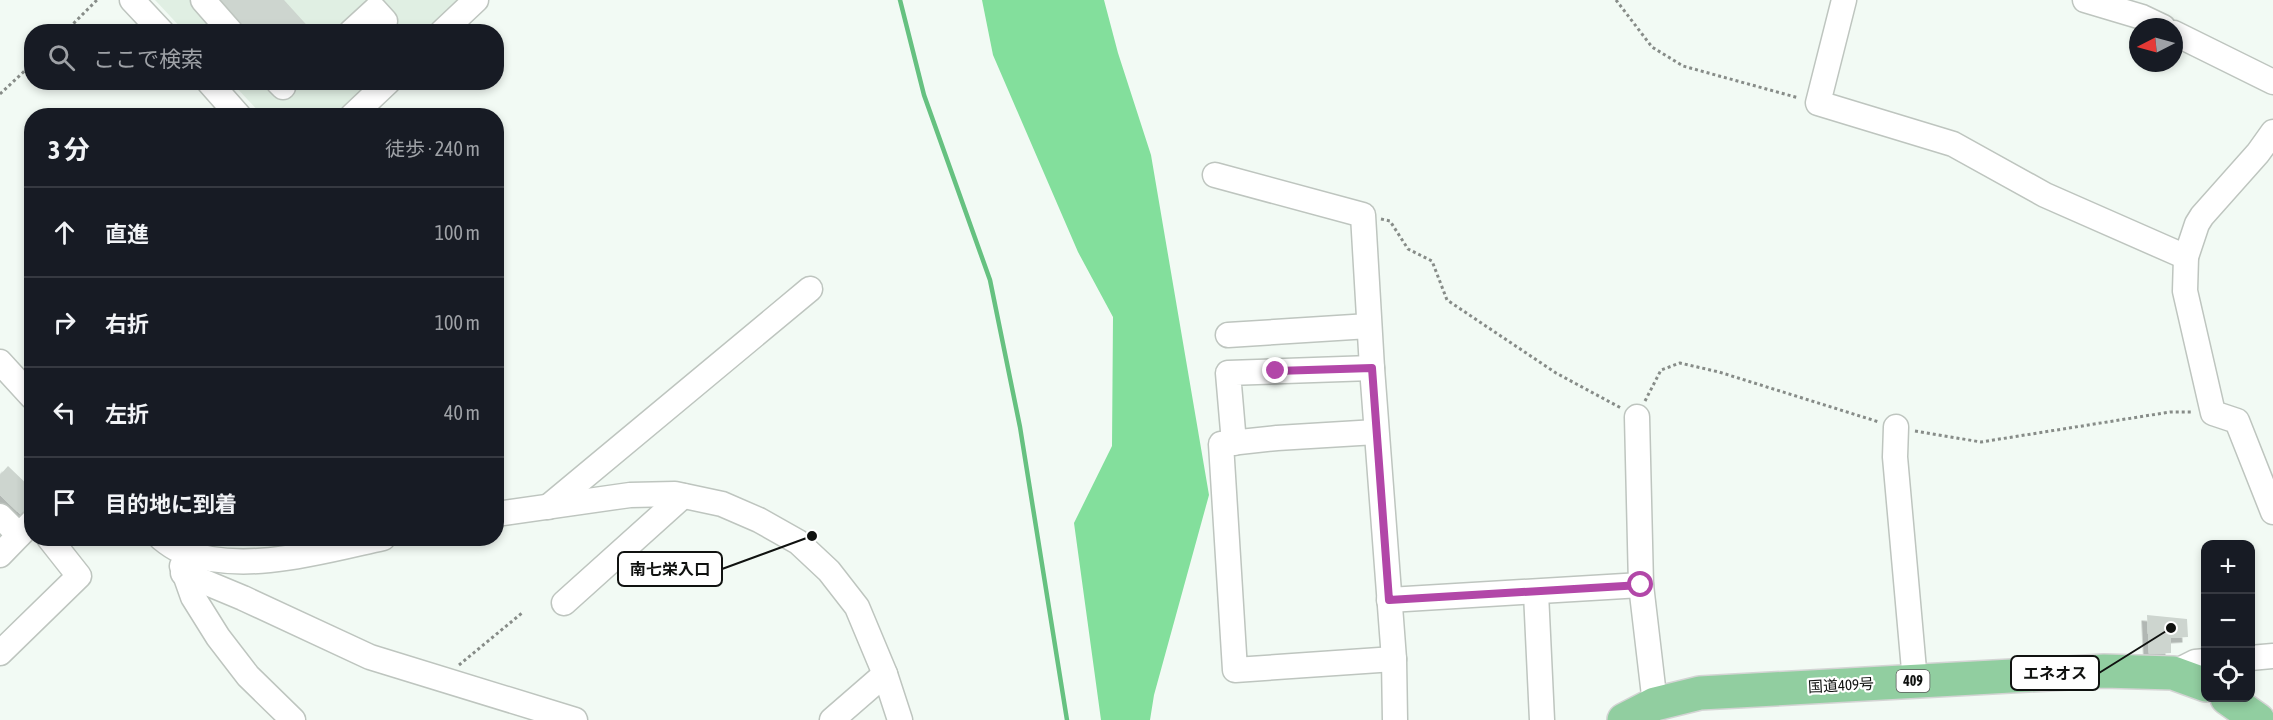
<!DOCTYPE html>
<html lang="ja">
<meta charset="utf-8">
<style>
body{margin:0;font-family:"Asap Condensed","Noto Sans JP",sans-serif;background:#242831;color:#f1f3f6}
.controls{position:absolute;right:18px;bottom:18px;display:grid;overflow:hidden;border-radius:12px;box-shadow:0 3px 9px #0003}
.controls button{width:54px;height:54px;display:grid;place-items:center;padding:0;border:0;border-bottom:2px solid #363941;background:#171b24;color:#f1f3f6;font:30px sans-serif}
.compass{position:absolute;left:2129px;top:18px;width:54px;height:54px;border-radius:50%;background:#171b24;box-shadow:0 3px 9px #0003;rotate:264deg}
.stop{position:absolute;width:18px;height:18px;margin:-14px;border:4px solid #b247a8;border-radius:50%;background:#fff}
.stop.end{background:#b247a8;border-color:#fff;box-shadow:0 2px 6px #0008}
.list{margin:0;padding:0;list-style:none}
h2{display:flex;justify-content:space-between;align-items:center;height:78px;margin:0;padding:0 24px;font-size:26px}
h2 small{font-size:20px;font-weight:400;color:#9ea1a6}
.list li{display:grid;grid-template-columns:39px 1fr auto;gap:18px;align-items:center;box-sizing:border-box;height:90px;padding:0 24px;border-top:2px solid #363941}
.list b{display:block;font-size:22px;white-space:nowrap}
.list em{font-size:20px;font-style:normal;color:#9ea1a6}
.icon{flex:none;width:33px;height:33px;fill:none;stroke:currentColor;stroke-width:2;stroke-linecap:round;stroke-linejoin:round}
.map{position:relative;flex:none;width:2273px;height:720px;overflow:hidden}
.search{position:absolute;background:#171b24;box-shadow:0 3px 9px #0003;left:24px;top:24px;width:480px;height:66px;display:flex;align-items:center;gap:15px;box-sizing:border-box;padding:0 21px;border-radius:24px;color:#9ea1a6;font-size:22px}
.panel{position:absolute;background:#171b24;box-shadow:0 3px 9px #0003;left:24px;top:108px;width:480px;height:438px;border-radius:24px}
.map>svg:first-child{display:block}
.built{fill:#e0efe3}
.forest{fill:#83df9c}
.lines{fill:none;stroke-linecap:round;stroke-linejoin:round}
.stream{stroke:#66c180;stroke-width:4.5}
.building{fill:#cdd5cf;filter:url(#shadow)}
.minor-casing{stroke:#bec5bf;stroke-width:27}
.highway-casing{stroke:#d4d4d4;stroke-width:36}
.path{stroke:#878c88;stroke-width:3;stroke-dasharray:3 3;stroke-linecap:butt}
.minor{stroke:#fff;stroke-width:24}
.highway{stroke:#91cea0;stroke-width:33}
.route{stroke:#b247a8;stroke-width:8}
.labels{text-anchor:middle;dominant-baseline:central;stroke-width:4.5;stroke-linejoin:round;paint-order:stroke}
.shield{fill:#fff;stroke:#585958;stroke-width:1.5}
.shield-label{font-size:14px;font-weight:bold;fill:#101210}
.street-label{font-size:15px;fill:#101210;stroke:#fff}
.leader{fill:none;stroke:#101210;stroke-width:2}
.callout-dot{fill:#101210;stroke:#fff;stroke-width:2}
.callout{fill:#fff;stroke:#101210;stroke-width:2}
.callout-label{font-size:16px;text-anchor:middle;font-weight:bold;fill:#101210}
</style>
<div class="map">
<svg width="2273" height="720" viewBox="0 0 2273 720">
<defs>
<filter id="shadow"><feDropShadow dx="-5.5" dy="5.5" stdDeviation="0" flood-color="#0004"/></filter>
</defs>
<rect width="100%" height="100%" fill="#f2faf4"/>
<g class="built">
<path d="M 155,0 L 463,0 L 430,32 L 184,31 Z"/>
<path d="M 232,83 L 374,83 L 335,116 L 262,115 Z"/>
</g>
<path class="forest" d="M 982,0 L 1104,0 L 1118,53 L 1151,155 L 1209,495 L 1154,695 L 1150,720 L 1101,720 L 1074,523 L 1112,446 L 1113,317 L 1078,252 L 993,55 Z"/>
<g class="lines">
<path class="stream" d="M 900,0 L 924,95 L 990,280 L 1020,427 L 1067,720"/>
</g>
<g class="building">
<path d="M 219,0 L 284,0 L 313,32 L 247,32 Z"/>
<path d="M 8,466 L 32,489 L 32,504 L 21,515 L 0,495 L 0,475 Z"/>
<path d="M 2147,615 L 2187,619 L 2188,637 L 2171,638 L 2171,653 L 2149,654 Z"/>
</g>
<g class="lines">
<defs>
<g id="minor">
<path d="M 132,0 L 162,32"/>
<path d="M 203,0 L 231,32"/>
<path d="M 1844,0 L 1818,103 L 1953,144 L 2045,195 L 2186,257"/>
<path d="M 2085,0 L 2142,17 L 2163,27"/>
<path d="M 351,32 L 375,10 L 385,21"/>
<path d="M 442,32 L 476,0"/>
<path d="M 2174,33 L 2273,82"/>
<path d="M 209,82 L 239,116"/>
<path d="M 278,82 L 283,87"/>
<path d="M 352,116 L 388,82"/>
<path d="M 2273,132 L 2258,153 L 2202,216 L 2197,224 L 2186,257 L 2185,291 L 2213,413 L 2237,421 L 2273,512"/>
<path d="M 1215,175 L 1363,215 L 1372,368 L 1394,659 L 1395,720"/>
<path d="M 1228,335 L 1369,326"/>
<path d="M 0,362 L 32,397"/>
<path d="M 1637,417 L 1641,585 L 1655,704"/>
<path d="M 1896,427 L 1895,457 L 1915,681"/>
<path d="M 1376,432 L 1277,438 L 1221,444 L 1235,670 L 1394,659"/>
<path d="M 1234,443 L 1228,373 L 1372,368"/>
<path d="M 548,507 L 810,289"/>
<path d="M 496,514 L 630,495 L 675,494 L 722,504 L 759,520 L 798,542 L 829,571 L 857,607 L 885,674 L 900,720"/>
<path d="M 0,516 L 19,535"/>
<path d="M 161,538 C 167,543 174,548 181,551 C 243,575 320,552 383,538"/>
<path d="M 0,555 L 32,522"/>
<path d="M 182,566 L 193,597 L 218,637 L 248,676 L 293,720"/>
<path d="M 183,573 L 243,598 L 370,657 L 575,720"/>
<path d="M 1536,593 L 1542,720"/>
<path d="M 1389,600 L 1641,585"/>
<path d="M 564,603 L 683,496"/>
<path d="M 0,653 L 79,576 L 49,538"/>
<path d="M 2250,658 L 2273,656"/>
<path d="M 2173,673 L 2195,662 L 2206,661"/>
<path d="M 832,720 L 885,674"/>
</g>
<g id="highway">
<path d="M 2227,698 L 2258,720"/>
<path d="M 1624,720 L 1655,704 L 1700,693 L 2104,671 L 2173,673 L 2206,685"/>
</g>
</defs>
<use href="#minor" class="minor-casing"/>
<use href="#highway" class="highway-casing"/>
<g class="path">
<path d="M 1616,0 L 1652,47 L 1683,66 L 1799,98"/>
<path d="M 65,32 L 97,0"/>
<path d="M 0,94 L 32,64"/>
<path d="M 1381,219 L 1390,221 L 1408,249 L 1432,261 L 1447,300 L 1556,373 L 1621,408"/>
<path d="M 1645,401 L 1661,370 L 1680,363 L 1719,372 L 1879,422"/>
<path d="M 1915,431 L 1981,442 L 2170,412 L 2193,412"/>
<path d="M 459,665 L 522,613"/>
</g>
<use href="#minor" class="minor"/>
<use href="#highway" class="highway"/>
</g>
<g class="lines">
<path class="route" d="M 1276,371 L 1372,368 L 1389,600 L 1641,585"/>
</g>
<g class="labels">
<rect class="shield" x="1896.5" y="670" width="33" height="22" rx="4.5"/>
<g class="shield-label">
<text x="1913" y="681">409</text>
</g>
<g class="street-label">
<text transform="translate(1841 685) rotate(-3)">国道409号</text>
</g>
</g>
<path class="leader" d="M812 536L722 569M2171 628L2099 673"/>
<g class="callout-dot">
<circle cx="812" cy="536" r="6"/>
<circle cx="2171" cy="628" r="6"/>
</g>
<g class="callout">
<rect x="618" y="552" width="104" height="34" rx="6"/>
<rect x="2011" y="656" width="88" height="34" rx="6"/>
</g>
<g class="callout-label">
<text x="670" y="575">南七栄入口</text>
<text x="2055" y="679">エネオス</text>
</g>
</svg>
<div class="controls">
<button>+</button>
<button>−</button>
<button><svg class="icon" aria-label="locate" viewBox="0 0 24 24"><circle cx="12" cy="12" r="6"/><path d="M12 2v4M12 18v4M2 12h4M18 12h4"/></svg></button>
</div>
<svg class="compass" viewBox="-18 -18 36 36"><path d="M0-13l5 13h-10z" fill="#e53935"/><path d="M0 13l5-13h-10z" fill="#9ea1a6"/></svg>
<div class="stop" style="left:1641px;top:585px"></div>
<div class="stop end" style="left:1276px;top:371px"></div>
<div class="search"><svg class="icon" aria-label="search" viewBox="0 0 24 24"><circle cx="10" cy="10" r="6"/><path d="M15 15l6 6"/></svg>ここで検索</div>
<section class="panel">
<h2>3 分<small>徒歩 · 240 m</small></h2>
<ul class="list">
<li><svg class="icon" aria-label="ahead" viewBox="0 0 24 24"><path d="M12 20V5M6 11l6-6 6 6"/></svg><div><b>直進</b></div><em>100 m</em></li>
<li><svg class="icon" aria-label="right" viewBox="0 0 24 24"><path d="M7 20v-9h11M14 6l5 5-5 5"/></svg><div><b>右折</b></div><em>100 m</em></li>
<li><svg class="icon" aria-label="left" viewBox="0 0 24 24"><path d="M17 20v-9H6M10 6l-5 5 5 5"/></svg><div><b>左折</b></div><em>40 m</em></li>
<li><svg class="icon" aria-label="arrive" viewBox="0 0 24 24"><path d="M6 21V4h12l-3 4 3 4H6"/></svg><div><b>目的地に到着</b></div></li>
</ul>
</section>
</div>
